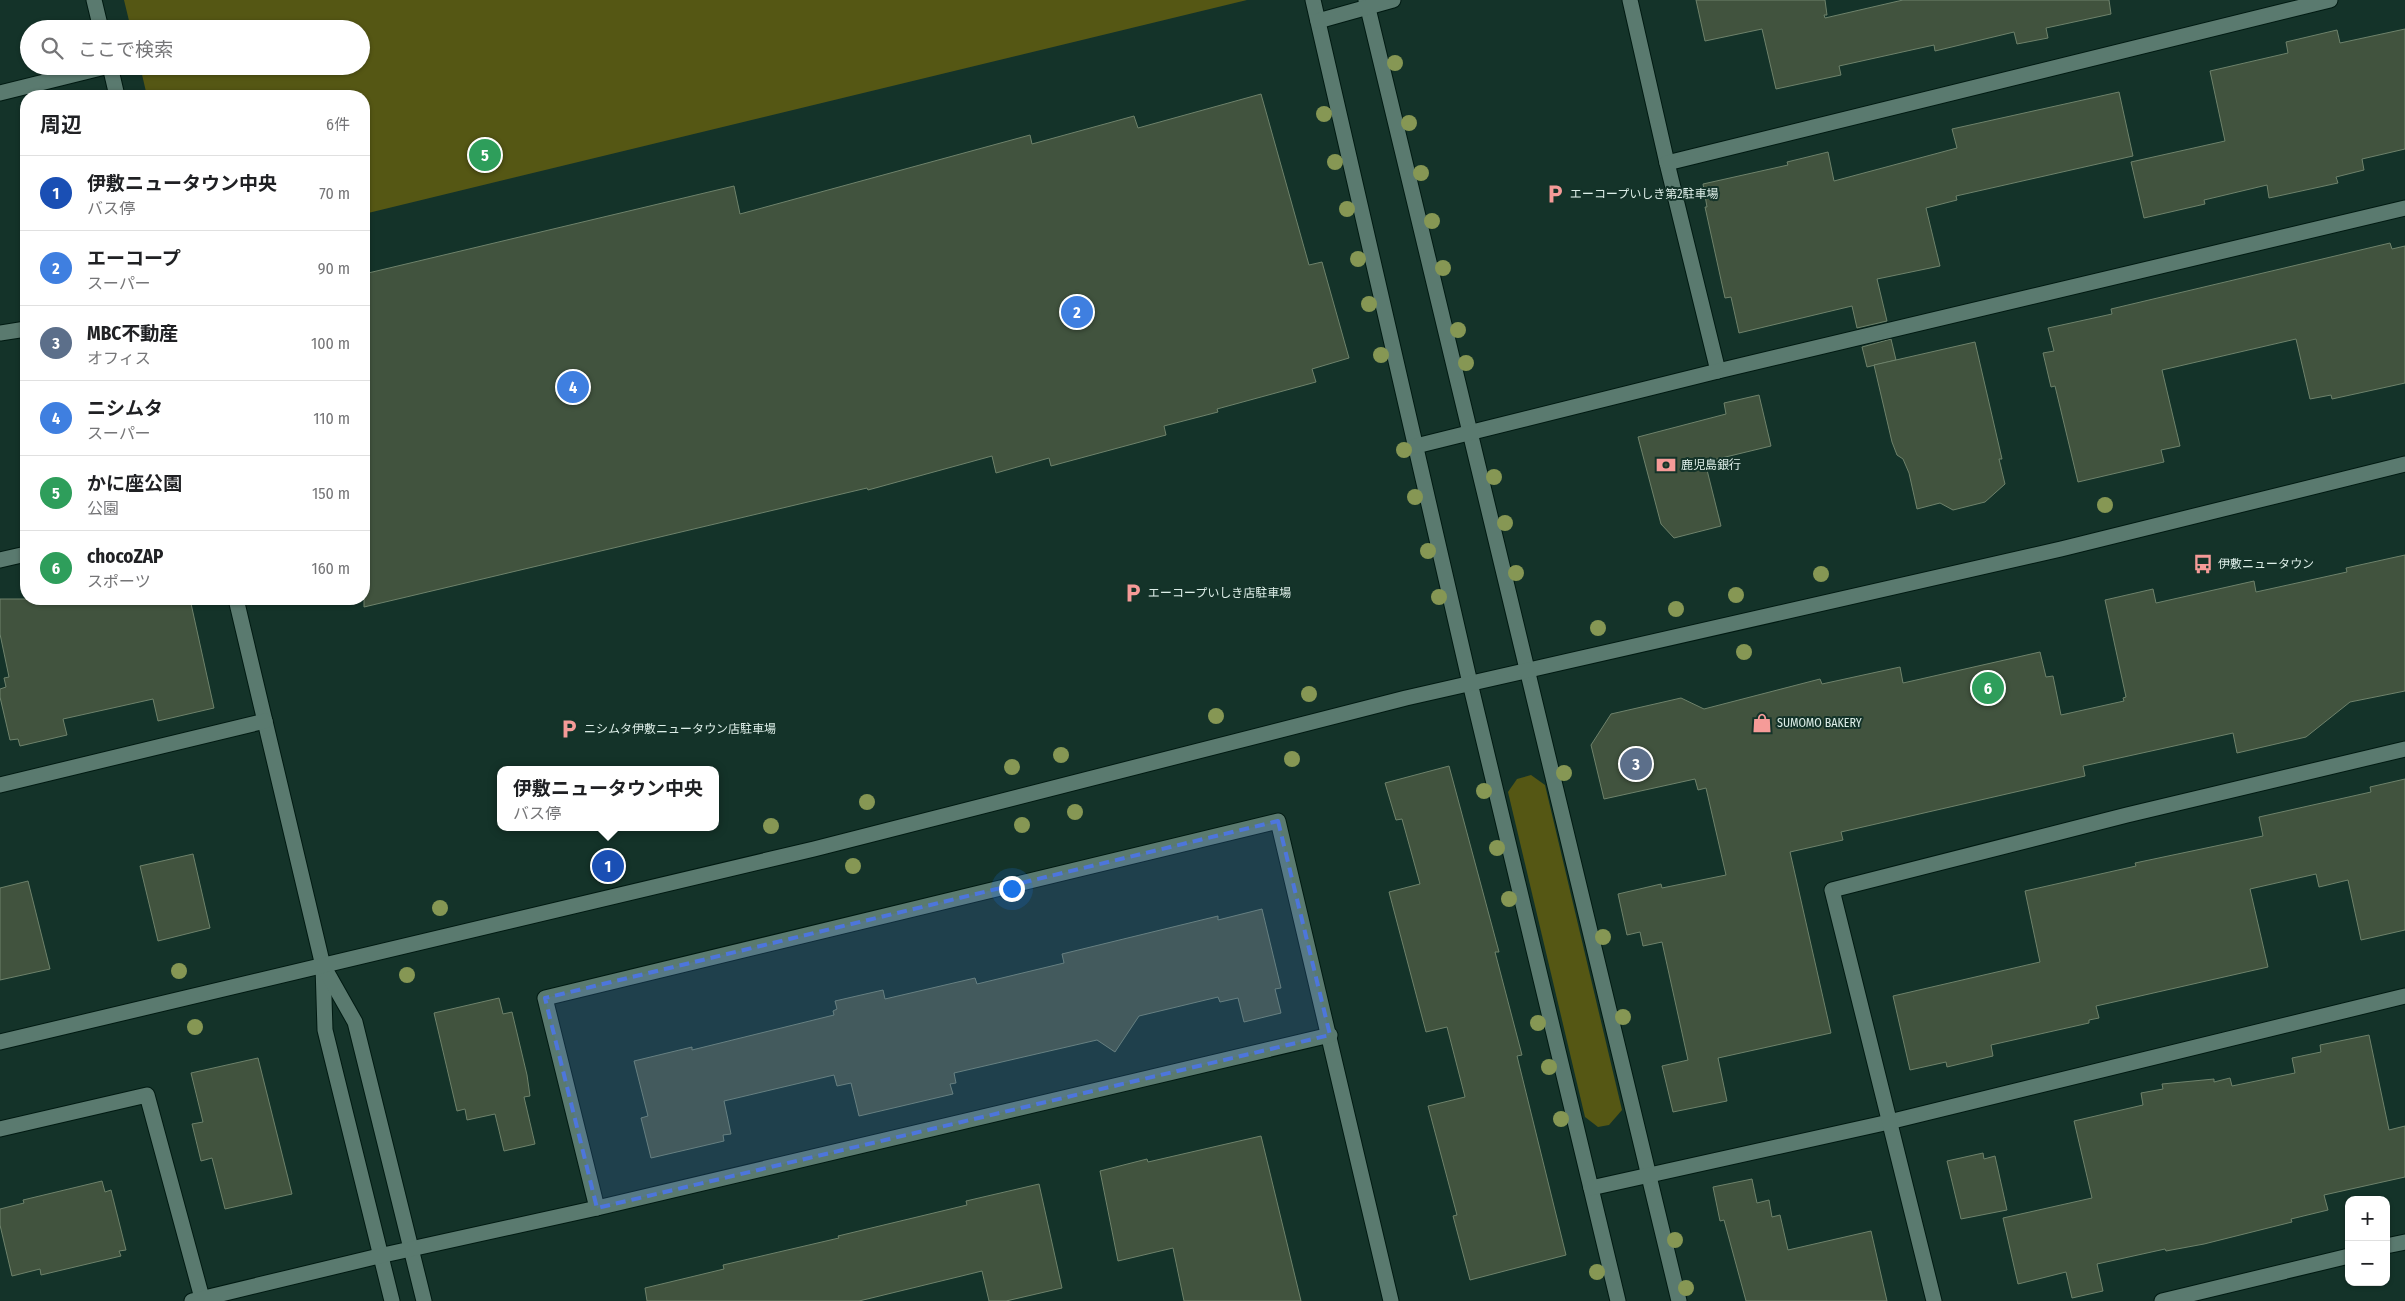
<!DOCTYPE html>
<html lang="ja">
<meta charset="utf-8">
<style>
body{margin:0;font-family:"Fira Sans Condensed","Noto Sans JP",sans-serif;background:#f6f6f6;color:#202124}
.controls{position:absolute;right:15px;bottom:15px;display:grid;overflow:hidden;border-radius:10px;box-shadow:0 1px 4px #0004}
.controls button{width:45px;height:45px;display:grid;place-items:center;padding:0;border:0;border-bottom:1px solid #e0e0e0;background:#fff;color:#202124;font:25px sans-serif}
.you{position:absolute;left:1011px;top:888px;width:18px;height:18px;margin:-12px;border:4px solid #fff;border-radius:50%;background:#1a73e8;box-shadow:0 0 0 8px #1a73e833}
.badge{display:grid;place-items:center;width:32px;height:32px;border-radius:50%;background:#111827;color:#fff;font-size:16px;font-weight:700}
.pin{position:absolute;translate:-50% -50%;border:2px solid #fff;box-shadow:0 1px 5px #0006}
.popup{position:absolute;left:497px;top:766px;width:222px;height:65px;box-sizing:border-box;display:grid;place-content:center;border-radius:10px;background:#fff;filter:drop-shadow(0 1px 4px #0005);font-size:16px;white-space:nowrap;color:#757577}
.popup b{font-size:19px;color:#202124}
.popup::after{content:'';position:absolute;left:50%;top:100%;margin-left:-10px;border:10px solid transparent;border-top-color:#fff}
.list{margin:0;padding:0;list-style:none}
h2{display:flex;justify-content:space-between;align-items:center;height:65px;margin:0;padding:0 20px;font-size:21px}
h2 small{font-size:16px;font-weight:400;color:#757577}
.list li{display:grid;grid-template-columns:32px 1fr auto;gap:15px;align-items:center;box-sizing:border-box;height:75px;padding:0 20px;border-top:1px solid #e0e0e0}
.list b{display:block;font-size:19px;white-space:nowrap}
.list p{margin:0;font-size:16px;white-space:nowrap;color:#757577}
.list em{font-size:16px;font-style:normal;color:#757577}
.icon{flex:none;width:28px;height:28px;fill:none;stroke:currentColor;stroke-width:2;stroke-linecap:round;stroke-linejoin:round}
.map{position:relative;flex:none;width:2405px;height:1301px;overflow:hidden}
.search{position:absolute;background:#fff;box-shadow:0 1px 4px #0004;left:20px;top:20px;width:350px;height:55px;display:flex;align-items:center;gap:12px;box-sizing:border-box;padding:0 18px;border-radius:28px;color:#757577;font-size:19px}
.panel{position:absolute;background:#fff;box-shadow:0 1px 4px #0004;left:20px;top:90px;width:350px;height:515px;border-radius:20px}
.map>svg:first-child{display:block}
.green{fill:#555714}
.building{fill:#41533e;stroke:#6e826b}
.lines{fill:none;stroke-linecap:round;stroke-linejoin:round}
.minor-casing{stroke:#001a12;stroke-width:17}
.tertiary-casing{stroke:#001a12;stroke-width:17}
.minor{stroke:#5a7a6f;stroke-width:15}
.tertiary{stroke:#5a7a6f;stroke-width:15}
.tree{fill:#869754}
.marked{fill:#4d76dc;fill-opacity:0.2;stroke:#4d76dc;stroke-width:4;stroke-dasharray:10 6;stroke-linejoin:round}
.labels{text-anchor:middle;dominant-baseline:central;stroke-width:4;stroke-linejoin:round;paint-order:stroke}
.poi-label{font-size:12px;fill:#ddeee8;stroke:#143329;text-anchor:start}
</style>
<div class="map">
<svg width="2405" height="1301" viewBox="0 0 2405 1301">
<rect width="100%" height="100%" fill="#143329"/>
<g class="green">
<path d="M 124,0 L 1247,0 L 364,214 L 364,96 L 147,96 L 140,66 L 361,66 L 361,29 L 131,29 Z"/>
<path d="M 1531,775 L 1545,785 L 1622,1110 L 1609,1125 L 1598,1127 L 1585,1117 L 1508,792 L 1517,779 Z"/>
</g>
<g class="building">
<path d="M 1696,0 L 1825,0 L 1827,15 L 1824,15 L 1825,18 L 1903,0 L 2109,0 L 2111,14 L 2046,28 L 2048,38 L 2017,44 L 2014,32 L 1935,51 L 1934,45 L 1839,66 L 1841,75 L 1776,89 L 1762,29 L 1705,41 Z"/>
<path d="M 2405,29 L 2405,149 L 2362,159 L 2364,170 L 2336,177 L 2338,183 L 2269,198 L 2267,185 L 2204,200 L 2205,204 L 2144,218 L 2131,162 L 2225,141 L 2210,71 L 2288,53 L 2286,42 L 2337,30 L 2340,43 Z"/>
<path d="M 2119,92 L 2133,156 L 1956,196 L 1957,200 L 1926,208 L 1940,266 L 1877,279 L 1887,321 L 1857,328 L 1852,306 L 1739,333 L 1731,297 L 1725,298 L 1705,207 L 1707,207 L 1703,184 L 1788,165 L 1787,162 L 1828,152 L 1834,181 L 1957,148 L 1952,129 Z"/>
<path d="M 1261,94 L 1309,265 L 1322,262 L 1349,358 L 1312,369 L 1316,382 L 1217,409 L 1218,412 L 1164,426 L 1166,435 L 1051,466 L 1049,458 L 996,473 L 992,456 L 868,490 L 867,488 L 364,607 L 364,274 L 734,186 L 740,214 L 1030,135 L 1032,144 L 1134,116 L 1138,128 Z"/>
<path d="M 2390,243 L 2392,249 L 2405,246 L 2405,383 L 2332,399 L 2331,395 L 2310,399 L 2296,339 L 2162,370 L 2180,446 L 2161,450 L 2164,462 L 2078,482 L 2055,386 L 2051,387 L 2043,353 L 2054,351 L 2048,328 L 2112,314 L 2111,309 Z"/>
<path d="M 1891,339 L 1896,360 L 1867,367 L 1862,347 Z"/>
<path d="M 1975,342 L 2002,459 L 1999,459 L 2005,484 L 1985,502 L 1953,510 L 1940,503 L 1917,509 L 1909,473 L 1903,459 L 1897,455 L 1892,442 L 1874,365 Z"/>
<path d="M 1759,395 L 1771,446 L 1705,462 L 1721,526 L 1674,538 L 1661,524 L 1638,437 L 1726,414 L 1724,403 Z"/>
<path d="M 2405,555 L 2405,691 L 2350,702 L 2306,737 L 2237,753 L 2233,733 L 2083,766 L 2085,776 L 1841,832 L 1843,840 L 1790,852 L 1831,1033 L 1718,1058 L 1727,1101 L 1673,1112 L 1662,1066 L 1688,1060 L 1662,942 L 1643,946 L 1640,932 L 1627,935 L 1618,894 L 1661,884 L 1662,888 L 1726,875 L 1706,788 L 1698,790 L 1695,779 L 1604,799 L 1591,745 L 1611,714 L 1681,698 L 1704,709 L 1820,679 L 1822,684 L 1900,667 L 1903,683 L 2040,652 L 2046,677 L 2053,676 L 2061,715 L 2124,701 L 2123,698 L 2126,697 L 2105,600 L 2153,589 L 2156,603 L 2254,581 L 2256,592 L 2347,572 L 2346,568 Z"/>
<path d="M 0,599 L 190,599 L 214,708 L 158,721 L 153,699 L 63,719 L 67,735 L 20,746 L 18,739 L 10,740 L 0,697 L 0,689 L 6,687 L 4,678 L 9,677 L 0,634 Z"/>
<path d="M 1449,766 L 1499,952 L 1495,952 L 1522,1055 L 1517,1056 L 1566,1255 L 1470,1280 L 1453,1216 L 1457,1215 L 1428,1106 L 1465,1097 L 1447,1027 L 1426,1032 L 1389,892 L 1420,884 L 1402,819 L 1396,820 L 1385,783 Z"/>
<path d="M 2405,779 L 2405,930 L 2361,940 L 2348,880 L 2319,887 L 2316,874 L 2250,889 L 2268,967 L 2096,1006 L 2099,1018 L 2089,1020 L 2089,1023 L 1991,1045 L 1993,1056 L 1947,1067 L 1946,1062 L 1910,1070 L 1893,996 L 2040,962 L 2025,891 L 2136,866 L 2135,863 L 2263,836 L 2259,817 L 2371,792 L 2370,787 Z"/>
<path d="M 193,854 L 210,928 L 158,941 L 140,866 Z"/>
<path d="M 28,881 L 50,969 L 0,980 L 0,888 Z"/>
<path d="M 1262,909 L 1281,988 L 1275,989 L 1281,1013 L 1244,1022 L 1238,998 L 1220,1002 L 1218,997 L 1139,1016 L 1115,1052 L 1097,1040 L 954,1073 L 956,1083 L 950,1084 L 953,1094 L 859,1116 L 851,1083 L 837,1086 L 834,1075 L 724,1101 L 731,1134 L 723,1135 L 724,1141 L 651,1158 L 641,1118 L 648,1116 L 634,1061 L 692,1047 L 692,1050 L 834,1015 L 833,1011 L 837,1009 L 835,1001 L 883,990 L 885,999 L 975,978 L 977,984 L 1064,963 L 1062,954 L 1218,916 L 1218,920 Z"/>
<path d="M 499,998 L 503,1014 L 512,1012 L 527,1075 L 530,1096 L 524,1097 L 535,1144 L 504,1151 L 495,1114 L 467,1120 L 465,1109 L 457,1111 L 434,1013 Z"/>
<path d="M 2369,1035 L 2389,1130 L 2405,1126 L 2405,1177 L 2324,1195 L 2328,1210 L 2291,1219 L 2292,1222 L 2204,1244 L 2166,1251 L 2165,1249 L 2097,1264 L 2103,1291 L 2072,1298 L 2066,1272 L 2018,1284 L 2003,1218 L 2092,1198 L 2074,1121 L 2143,1105 L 2141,1093 L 2163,1089 L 2162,1084 L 2214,1079 L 2214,1082 L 2230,1078 L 2232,1086 L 2295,1073 L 2292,1058 L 2321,1052 L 2320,1045 Z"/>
<path d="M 258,1058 L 292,1194 L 225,1209 L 212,1158 L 201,1161 L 192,1124 L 203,1122 L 191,1073 Z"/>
<path d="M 1261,1136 L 1301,1301 L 1184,1301 L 1173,1248 L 1118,1261 L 1100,1171 L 1147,1159 L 1148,1162 Z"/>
<path d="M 1983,1153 L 1984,1159 L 1995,1156 L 2007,1210 L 1961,1219 L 1947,1161 Z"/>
<path d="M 1752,1179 L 1757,1203 L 1769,1200 L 1772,1217 L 1780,1215 L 1788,1250 L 1871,1231 L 1887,1301 L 1746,1301 L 1724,1220 L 1720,1221 L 1713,1187 Z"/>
<path d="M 102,1181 L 105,1192 L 111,1190 L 126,1250 L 119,1251 L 121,1256 L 41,1275 L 40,1269 L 12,1276 L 0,1225 L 0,1209 L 24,1203 L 23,1200 Z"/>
<path d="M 1039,1184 L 1062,1288 L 1006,1301 L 989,1301 L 982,1271 L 859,1301 L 647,1301 L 645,1288 L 724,1269 L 723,1265 L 839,1238 L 838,1236 L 967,1205 L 966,1201 Z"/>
</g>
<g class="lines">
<defs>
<g id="minor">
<path d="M 94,0 L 101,29"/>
<path d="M 1313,0 L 1470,683 L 1618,1301"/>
<path d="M 1366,0 L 1679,1301"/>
<path d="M 1630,0 L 1667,163 L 1718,371"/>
<path d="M 1318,21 L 1393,0"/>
<path d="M 110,66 L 117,96"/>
<path d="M 0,93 L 109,66"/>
<path d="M 1667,163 L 2330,0"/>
<path d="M 0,333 L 26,329"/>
<path d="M 1416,446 L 1718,371 L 2405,208"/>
<path d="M 0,560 L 26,554"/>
<path d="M 236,599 L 323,966 L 325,1030 L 392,1301"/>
<path d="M 0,785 L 265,721"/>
<path d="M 325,969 L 355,1022 L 424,1301"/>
<path d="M 0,1129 L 147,1095 L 202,1298"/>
<path d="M 1591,1188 L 1889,1122 L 2405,996"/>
<path d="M 597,1208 L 545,998 L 1278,821 L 1391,1301"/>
<path d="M 2386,1246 L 2405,1242"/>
<path d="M 192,1301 L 379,1256 L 597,1208 L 1330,1035"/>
<path d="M 1934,1301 L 1832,890 L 2127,815 L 2405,749"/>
<path d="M 2162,1301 L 2349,1256"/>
</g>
<path id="tertiary" d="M 0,1042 L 814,849 L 1406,698 L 2061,549 L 2405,464"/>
</defs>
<use href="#minor" class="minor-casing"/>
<use href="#tertiary" class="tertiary-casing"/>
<use href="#minor" class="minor"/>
<use href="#tertiary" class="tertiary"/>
</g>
<g class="tree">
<circle cx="1395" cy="63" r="8"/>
<circle cx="1324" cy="114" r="8"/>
<circle cx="1409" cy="123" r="8"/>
<circle cx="1335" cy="162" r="8"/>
<circle cx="1421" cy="173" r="8"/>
<circle cx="1347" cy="209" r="8"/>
<circle cx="1432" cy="221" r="8"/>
<circle cx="1358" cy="259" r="8"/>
<circle cx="1443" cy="268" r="8"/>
<circle cx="1369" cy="304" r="8"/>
<circle cx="1458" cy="330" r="8"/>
<circle cx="1381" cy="355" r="8"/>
<circle cx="1466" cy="363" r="8"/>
<circle cx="1404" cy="450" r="8"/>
<circle cx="1494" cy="477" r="8"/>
<circle cx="1415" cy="497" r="8"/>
<circle cx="2105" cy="505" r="8"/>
<circle cx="1505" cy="523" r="8"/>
<circle cx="1428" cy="551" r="8"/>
<circle cx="1516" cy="573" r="8"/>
<circle cx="1821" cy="574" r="8"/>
<circle cx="1736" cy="595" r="8"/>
<circle cx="1439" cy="597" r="8"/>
<circle cx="1676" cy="609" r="8"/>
<circle cx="1598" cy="628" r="8"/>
<circle cx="1744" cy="652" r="8"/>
<circle cx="1309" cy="694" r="8"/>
<circle cx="1216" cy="716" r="8"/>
<circle cx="1061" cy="755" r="8"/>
<circle cx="1292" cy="759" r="8"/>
<circle cx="1012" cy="767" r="8"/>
<circle cx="1564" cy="773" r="8"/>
<circle cx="1484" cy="791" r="8"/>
<circle cx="867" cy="802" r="8"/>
<circle cx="1075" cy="812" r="8"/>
<circle cx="1022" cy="825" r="8"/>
<circle cx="771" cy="826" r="8"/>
<circle cx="1497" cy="848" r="8"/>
<circle cx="853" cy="866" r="8"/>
<circle cx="1509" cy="899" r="8"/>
<circle cx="440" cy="908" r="8"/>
<circle cx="1603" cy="937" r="8"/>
<circle cx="179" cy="971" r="8"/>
<circle cx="407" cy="975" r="8"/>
<circle cx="1623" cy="1017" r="8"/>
<circle cx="1538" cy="1023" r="8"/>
<circle cx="195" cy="1027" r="8"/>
<circle cx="1549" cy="1067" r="8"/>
<circle cx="1561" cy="1119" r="8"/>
<circle cx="1675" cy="1240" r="8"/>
<circle cx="1597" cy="1272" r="8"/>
<circle cx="1686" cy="1288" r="8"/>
</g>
<path class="marked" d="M 1278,821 L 1330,1035 L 597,1208 L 545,998 Z"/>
<defs>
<symbol id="parking-bare" viewBox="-9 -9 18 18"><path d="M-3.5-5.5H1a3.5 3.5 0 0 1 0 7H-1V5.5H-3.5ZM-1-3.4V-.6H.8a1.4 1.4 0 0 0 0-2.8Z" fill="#f59b98" stroke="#143329" stroke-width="2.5" paint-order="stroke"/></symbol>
<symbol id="bank-bare" viewBox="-9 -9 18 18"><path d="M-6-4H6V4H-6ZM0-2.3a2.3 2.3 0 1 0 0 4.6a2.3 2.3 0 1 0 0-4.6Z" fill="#f59b98" stroke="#143329" stroke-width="2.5" paint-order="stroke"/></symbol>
<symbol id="bus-bare" viewBox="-9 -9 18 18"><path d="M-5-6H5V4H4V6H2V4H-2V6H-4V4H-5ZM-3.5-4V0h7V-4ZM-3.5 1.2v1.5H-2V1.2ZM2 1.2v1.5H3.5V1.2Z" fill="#f59b98" stroke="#143329" stroke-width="2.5" paint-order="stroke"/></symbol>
<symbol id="shop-bare" viewBox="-9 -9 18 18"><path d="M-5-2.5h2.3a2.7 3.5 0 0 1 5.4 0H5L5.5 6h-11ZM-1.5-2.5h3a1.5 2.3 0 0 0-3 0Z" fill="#f59b98" stroke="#143329" stroke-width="2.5" paint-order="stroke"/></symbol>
</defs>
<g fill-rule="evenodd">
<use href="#parking-bare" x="1541" y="180" width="28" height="28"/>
<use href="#bank-bare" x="1652" y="451" width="28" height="28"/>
<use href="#bus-bare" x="2189" y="550" width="28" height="28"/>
<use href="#parking-bare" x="1119" y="579" width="28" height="28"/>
<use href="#shop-bare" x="1748" y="709" width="28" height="28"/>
<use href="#parking-bare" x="555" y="715" width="28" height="28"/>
</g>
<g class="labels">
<g class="poi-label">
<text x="1570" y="194">エーコープいしき第2駐車場</text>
<text x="1681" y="465">鹿児島銀行</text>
<text x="2218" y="564">伊敷ニュータウン</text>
<text x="1148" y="593">エーコープいしき店駐車場</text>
<text x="1777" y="723">SUMOMO BAKERY</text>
<text x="584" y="729">ニシムタ伊敷ニュータウン店駐車場</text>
</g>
</g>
</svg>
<div class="controls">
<button>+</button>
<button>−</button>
</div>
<div class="you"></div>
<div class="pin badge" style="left:608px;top:866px;background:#1a4fb4">1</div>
<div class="popup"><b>伊敷ニュータウン中央</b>バス停</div>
<div class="pin badge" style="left:1077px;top:312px;background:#3f7fe0">2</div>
<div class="pin badge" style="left:1636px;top:764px;background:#5c6f8a">3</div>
<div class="pin badge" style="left:573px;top:387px;background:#3f7fe0">4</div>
<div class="pin badge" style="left:485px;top:155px;background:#2e9e5b">5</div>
<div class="pin badge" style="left:1988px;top:688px;background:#2e9e5b">6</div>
<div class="search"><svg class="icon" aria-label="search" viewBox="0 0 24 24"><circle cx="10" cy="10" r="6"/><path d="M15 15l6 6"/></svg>ここで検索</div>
<section class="panel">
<h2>周辺<small>6件</small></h2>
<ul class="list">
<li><span class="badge" style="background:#1a4fb4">1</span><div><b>伊敷ニュータウン中央</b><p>バス停</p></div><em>70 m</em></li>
<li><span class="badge" style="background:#3f7fe0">2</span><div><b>エーコープ</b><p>スーパー</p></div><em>90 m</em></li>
<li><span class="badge" style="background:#5c6f8a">3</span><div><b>MBC不動産</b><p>オフィス</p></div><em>100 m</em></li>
<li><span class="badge" style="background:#3f7fe0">4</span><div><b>ニシムタ</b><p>スーパー</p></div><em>110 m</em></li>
<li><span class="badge" style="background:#2e9e5b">5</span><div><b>かに座公園</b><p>公園</p></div><em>150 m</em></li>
<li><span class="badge" style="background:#2e9e5b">6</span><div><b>chocoZAP</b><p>スポーツ</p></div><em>160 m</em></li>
</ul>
</section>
</div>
